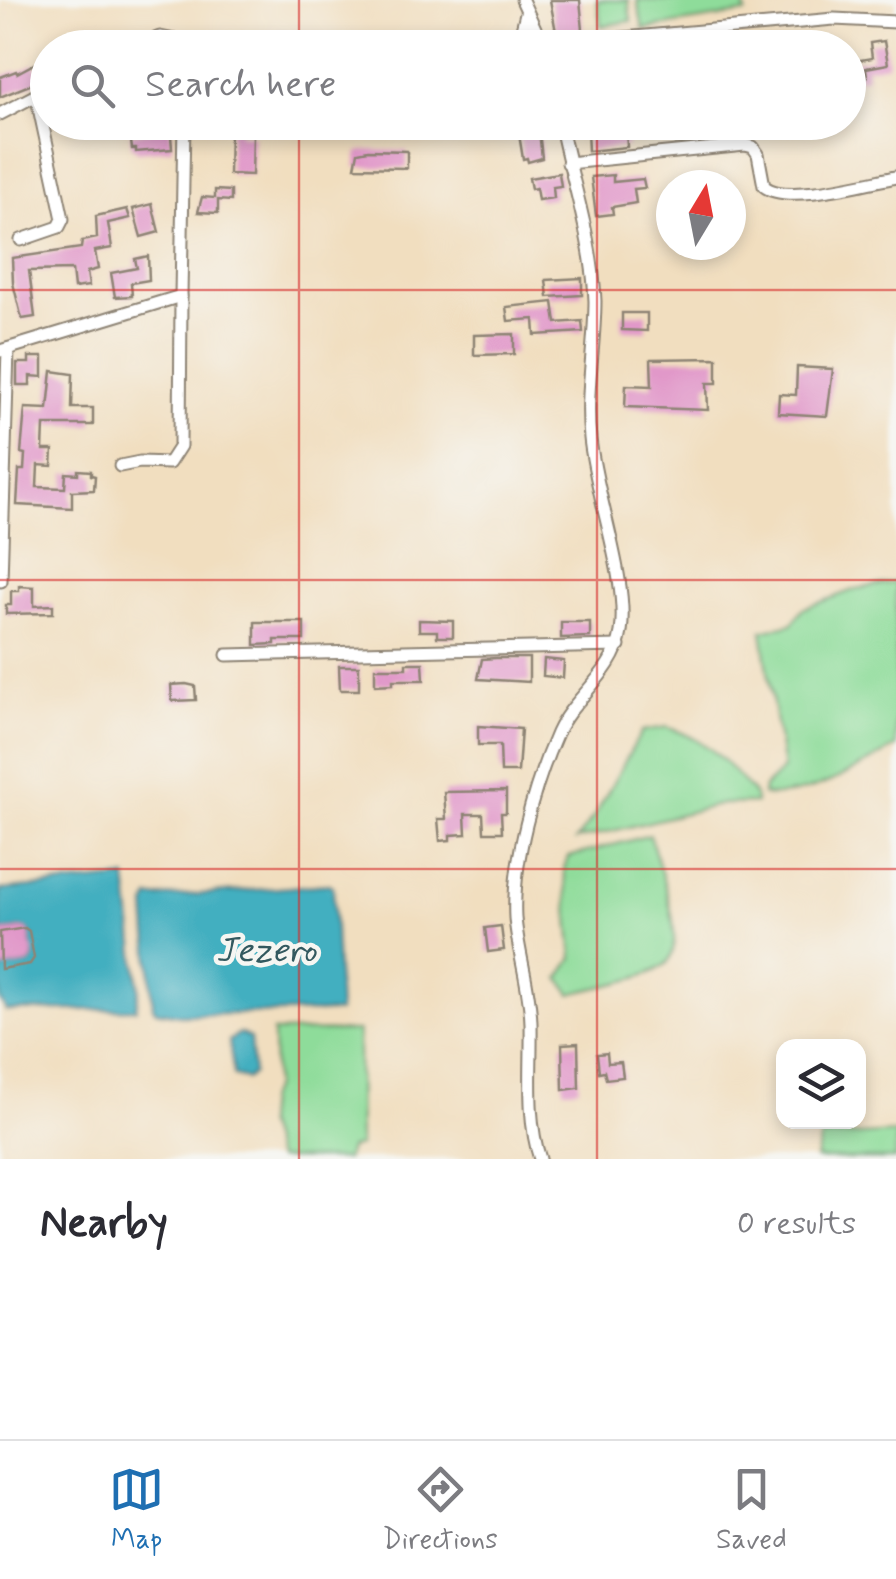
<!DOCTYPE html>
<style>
body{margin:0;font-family:Mynerve,sans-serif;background:#f2f2f3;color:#2b2b33}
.controls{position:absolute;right:30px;bottom:30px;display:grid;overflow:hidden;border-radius:20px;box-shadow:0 5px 15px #0003}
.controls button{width:90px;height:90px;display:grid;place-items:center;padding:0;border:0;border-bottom:2px solid #e1e1e2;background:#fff;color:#2b2b33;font:50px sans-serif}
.compass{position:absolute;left:656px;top:170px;width:90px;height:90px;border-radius:50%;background:#fff;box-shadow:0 5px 15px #0003;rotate:10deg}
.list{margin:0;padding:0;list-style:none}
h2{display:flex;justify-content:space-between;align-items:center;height:130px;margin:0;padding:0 40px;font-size:42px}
h2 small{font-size:32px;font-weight:400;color:#7c7c81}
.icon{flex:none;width:55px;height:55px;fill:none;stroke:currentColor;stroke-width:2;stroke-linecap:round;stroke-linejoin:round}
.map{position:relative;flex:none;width:896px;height:1159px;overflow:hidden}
.search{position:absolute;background:#fff;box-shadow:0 5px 15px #0003;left:30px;right:30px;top:30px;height:110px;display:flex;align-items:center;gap:25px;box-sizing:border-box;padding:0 35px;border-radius:55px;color:#7c7c81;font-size:38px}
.sheet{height:280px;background:#fff}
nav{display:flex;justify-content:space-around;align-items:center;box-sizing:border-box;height:140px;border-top:2px solid #e1e1e2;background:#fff;font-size:28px;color:#7c7c81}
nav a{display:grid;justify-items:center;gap:5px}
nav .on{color:#1f6fb2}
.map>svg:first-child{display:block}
.green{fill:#8edc9a;stroke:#5c8462;stroke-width:2.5}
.water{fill:#42afc0;stroke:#366d76;stroke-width:2.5}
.building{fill:#e198c9}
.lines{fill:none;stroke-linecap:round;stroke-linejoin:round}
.street-casing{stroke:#8e8475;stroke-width:15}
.street{stroke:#fff;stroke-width:11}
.grid{fill:none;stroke:#d62828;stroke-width:2.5;stroke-opacity:0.55}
.labels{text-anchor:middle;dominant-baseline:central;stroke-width:9;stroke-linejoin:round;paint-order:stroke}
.water-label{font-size:35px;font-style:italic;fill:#33595f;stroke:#f6f6f2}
</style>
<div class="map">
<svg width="896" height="1159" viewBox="0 0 896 1159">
<rect width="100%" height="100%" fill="#f6f6f2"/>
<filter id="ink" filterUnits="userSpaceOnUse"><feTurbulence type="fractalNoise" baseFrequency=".01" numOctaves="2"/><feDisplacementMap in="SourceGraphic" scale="20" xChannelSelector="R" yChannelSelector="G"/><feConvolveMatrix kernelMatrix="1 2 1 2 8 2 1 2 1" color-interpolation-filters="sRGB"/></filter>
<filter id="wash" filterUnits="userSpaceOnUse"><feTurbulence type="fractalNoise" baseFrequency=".0048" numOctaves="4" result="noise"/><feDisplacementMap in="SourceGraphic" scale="40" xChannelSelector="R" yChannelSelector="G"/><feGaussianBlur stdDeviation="2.25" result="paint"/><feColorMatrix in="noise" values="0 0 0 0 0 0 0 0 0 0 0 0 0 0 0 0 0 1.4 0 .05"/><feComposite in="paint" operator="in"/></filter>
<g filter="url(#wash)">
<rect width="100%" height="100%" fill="#f1debf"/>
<g class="green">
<path d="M 597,0 L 628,0 L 631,21 L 601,26 Z"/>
<path d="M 637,0 L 743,0 L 746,13 L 643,29 Z"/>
<path d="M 896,582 L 896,747 C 856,769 810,799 763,795 L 764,787 L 783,769 L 762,631 L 792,624 L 802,609 L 856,589 Z"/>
<path d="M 667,727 C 705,740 719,754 745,784 C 752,792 755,792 756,803 L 722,804 L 576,840 L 595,815 L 642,731 Z"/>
<path d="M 650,835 C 657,863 688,941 667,963 C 651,979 595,987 571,994 L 560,978 L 573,958 L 564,868 L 568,857 Z"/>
<path d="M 358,1031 L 359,1146 L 349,1148 L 346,1159 L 276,1159 L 265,1123 L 267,1100 L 274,1087 L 273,1032 Z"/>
<path d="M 896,1133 L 896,1159 L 816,1159 L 821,1137 Z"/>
</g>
<g class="water">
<path d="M 127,878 L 139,989 L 136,1009 L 6,1011 L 0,999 L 0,969 L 30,964 L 34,958 L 29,931 L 24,928 L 0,932 L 0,890 Z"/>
<path d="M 329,884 L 333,887 L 339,1012 L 180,1015 L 156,1011 L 153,1007 L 146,906 L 150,898 Z"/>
<path d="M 239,1033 L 250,1038 L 253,1074 L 246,1079 L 234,1076 L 229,1041 Z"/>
</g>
<g id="blocks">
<g class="building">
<path d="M 550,0 L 580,0 L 583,30 L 556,32 Z"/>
<path d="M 884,41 L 888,64 L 866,68 L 867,77 L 858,79 L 855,61 L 872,58 L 870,43 Z"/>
<path d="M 34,64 L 42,80 L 0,97 L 0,77 L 16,71 L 17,73 Z"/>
<path d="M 151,122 L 170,122 L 172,149 L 136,152 L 136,149 L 132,149 L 130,134 L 152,131 Z"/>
<path d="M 517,122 L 538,122 L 542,158 L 528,162 L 527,158 L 523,159 Z"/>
<path d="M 694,124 L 696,141 L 675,143 L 674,126 Z"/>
<path d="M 626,128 L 627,147 L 588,151 L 587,131 Z"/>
<path d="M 230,130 L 240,130 L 240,135 L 253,135 L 252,175 L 229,174 Z"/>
<path d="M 368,150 L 407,151 L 407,168 L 355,167 L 358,152 Z"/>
<path d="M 559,173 L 561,186 L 553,187 L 554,198 L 538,200 L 536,188 L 531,189 L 529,178 Z"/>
<path d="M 613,175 L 613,182 L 643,179 L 645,188 L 634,189 L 636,203 L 612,207 L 613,214 L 596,216 L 591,177 Z"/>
<path d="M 215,190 L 231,191 L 231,201 L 218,200 L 218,213 L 198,212 L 202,197 L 215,198 Z"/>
<path d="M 152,204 L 159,232 L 141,237 L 133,209 Z"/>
<path d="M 127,209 L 130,218 L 108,223 L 112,248 L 95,251 L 98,269 L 87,272 L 89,286 L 74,288 L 72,270 L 29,271 L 35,317 L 22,319 L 13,283 L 12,258 L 81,248 L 82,241 L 97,238 L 96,216 Z"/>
<path d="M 148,256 L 149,280 L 131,283 L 132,296 L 115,297 L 111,273 L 137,268 L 135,259 Z"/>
<path d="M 582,278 L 582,295 L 548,297 L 546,280 Z"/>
<path d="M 553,302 L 556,323 L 582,321 L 583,332 L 535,335 L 534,319 L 508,321 L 506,307 Z"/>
<path d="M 622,313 L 647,313 L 647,331 L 622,330 Z"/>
<path d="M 514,334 L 514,354 L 474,355 L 474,335 Z"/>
<path d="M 29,357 L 43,357 L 43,377 L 30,376 L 30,385 L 17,385 L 17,363 L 29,363 Z"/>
<path d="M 717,358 L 717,383 L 707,383 L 708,410 L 625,407 L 626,385 L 652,386 L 651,359 Z"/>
<path d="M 797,367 L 833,369 L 827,416 L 778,413 L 779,394 L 796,395 Z"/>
<path d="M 52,371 L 73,374 L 72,408 L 93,408 L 93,425 L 44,425 L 43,450 L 53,450 L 52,466 L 38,465 L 37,487 L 65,488 L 66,473 L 78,474 L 78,470 L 91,471 L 91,475 L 95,476 L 94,490 L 72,491 L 72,508 L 17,505 L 19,470 L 24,470 L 25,454 L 21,453 L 25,408 L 48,409 Z"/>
<path d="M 19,586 L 34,587 L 34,606 L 53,605 L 53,613 L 6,614 L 6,605 L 11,605 L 11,591 L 19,591 Z"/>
<path d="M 419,620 L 453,621 L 453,637 L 437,637 L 437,631 L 419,631 Z"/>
<path d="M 255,622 L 304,622 L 304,640 L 275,640 L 275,644 L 255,645 Z"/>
<path d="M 561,622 L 590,622 L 590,637 L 561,638 Z"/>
<path d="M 496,658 L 529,658 L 529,682 L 478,679 L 482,659 Z"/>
<path d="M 544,659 L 564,661 L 563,678 L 543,676 Z"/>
<path d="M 406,663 L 423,663 L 424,680 L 393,680 L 393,684 L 375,685 L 375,668 L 406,668 Z"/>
<path d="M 339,666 L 359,666 L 359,690 L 340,690 Z"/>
<path d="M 186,684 L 195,686 L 196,700 L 172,701 L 171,685 Z"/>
<path d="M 478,726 L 521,729 L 518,772 L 501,772 L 500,745 L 478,745 Z"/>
<path d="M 506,791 L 506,813 L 501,813 L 502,832 L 484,832 L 483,814 L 465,814 L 466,834 L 450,835 L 450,840 L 440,841 L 438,819 L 446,819 L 444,792 Z"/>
<path d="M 501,926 L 504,950 L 488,952 L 485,928 Z"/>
<path d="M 25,928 L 29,931 L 34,958 L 30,964 L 1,969 L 0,932 Z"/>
<path d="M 578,1043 L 579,1088 L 563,1090 L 562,1044 Z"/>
<path d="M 607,1053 L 608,1063 L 621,1062 L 623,1077 L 606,1079 L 604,1071 L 599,1072 L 597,1054 Z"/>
</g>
</g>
</g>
<g filter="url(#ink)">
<use href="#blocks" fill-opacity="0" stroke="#8e8475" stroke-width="2.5"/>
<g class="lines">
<defs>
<g id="street">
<path d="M 522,0 L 544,48"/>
<path d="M 133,48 L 160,37 L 214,48"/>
<path d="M 512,48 L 519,41 L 526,13"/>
<path d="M 513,48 L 834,19 L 896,22"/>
<path d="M 0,114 L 48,89"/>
<path d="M 568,163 L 745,145 L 753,147 L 758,154 L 764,186 C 785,205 868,182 896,177"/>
<path d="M 21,240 L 59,227 L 63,219 L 36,94"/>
<path d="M 0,351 L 181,296 L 184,122"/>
<path d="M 120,466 L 140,462 L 169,463 L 180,446 L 181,296"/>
<path d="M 1,581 L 8,349"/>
<path d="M 227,655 L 619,646"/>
<path d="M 540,1159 C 526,1118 532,1066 531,1023 C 530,987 518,953 515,918 C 512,862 534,785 557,733 C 573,697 615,673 621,632 C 629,582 595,493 590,438 C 585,393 595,347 595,301 C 593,242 572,181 560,122"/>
</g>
</defs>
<use href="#street" class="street-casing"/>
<use href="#street" class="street"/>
</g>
</g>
<path class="grid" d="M 299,0 L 299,48M 597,0 L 597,48M 299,122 L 299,1159M 597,122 L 597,1159M 0,290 L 896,290M 0,580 L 896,580M 0,869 L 896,869"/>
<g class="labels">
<g class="water-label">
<text x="266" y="951">Jezero</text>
</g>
</g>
</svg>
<div class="controls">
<button><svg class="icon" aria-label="layers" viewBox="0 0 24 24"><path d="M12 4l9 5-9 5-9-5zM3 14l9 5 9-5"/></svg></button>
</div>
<svg class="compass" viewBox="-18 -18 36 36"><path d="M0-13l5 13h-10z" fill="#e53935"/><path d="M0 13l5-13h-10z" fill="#7c7c81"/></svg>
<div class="search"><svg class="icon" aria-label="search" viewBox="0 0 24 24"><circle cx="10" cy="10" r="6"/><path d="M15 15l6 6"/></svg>Search here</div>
</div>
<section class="sheet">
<h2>Nearby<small>0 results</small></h2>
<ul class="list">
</ul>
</section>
<nav>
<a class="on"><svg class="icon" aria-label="map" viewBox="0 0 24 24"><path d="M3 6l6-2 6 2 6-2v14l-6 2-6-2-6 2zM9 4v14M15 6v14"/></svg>Map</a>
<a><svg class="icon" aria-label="directions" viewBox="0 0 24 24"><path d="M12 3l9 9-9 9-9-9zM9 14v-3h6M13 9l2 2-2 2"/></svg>Directions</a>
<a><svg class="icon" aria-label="saved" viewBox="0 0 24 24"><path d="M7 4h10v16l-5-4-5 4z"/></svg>Saved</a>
</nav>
